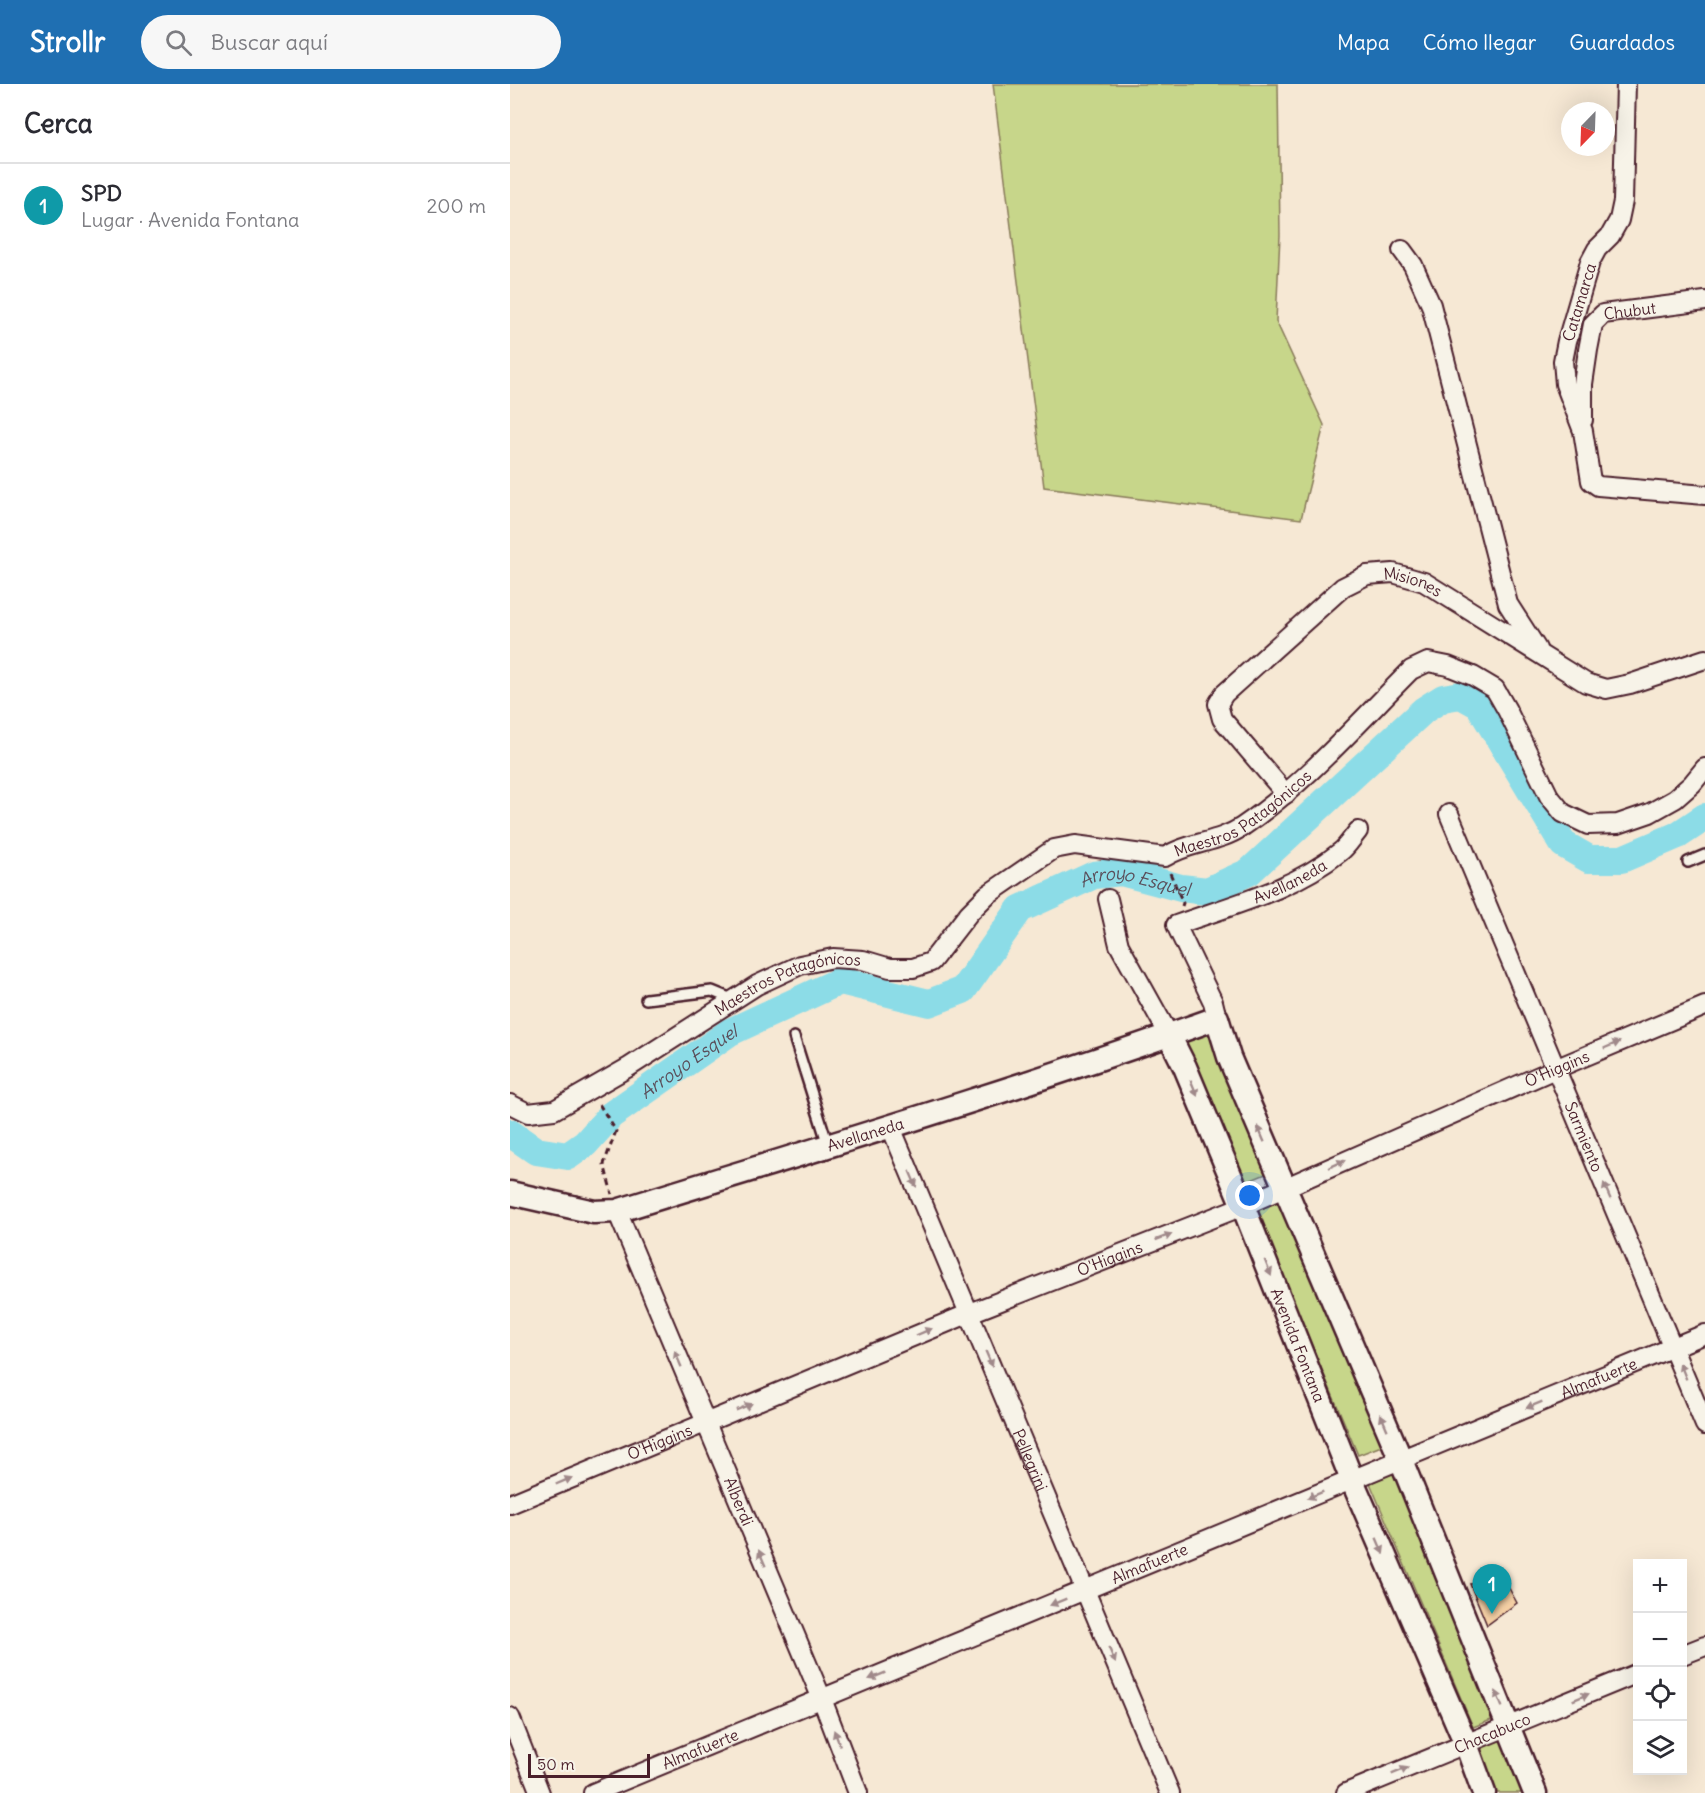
<!DOCTYPE html>
<html lang="es">
<meta charset="utf-8">
<style>
body{margin:0;font-family:Delius,sans-serif;background:#f7f7f7;color:#2b2b33}
.controls{position:absolute;right:18px;bottom:18px;display:grid;overflow:hidden;border-radius:0px;box-shadow:0 6px 24px #0002}
.controls button{width:54px;height:54px;display:grid;place-items:center;padding:0;border:0;border-bottom:2px solid #e1e1e2;background:#fff;color:#2b2b33;font:30px sans-serif}
.compass{position:absolute;left:1051px;top:18px;width:54px;height:54px;border-radius:50%;background:#fff;box-shadow:0 6px 24px #0002;rotate:203deg}
.scale{position:absolute;left:18px;bottom:15px;width:122px;box-sizing:border-box;padding-left:6px;border:3px solid #4a1f2b;border-top:0;font-size:16px;line-height:21px;white-space:nowrap;color:#4a1f2b;-webkit-text-stroke:4px #f7f3e8;paint-order:stroke}
.you{position:absolute;left:740px;top:1112px;width:21px;height:21px;margin:-15px;border:4px solid #fff;border-radius:50%;background:#1a73e8;box-shadow:0 0 0 9px #1a73e833}
.badge{display:grid;place-items:center;width:39px;height:39px;border-radius:50%;background:#1f6fb2;color:#fff;font-size:20px;font-weight:700}
.pin{position:absolute;translate:-50% -50px;filter:drop-shadow(0 2px 3px #0008)}
.pin::after{content:'';position:absolute;top:32px;width:21px;height:18px;background:inherit;clip-path:polygon(0 0,100% 0,50% 100%)}
.list{margin:0;padding:0;list-style:none}
h2{display:flex;justify-content:space-between;align-items:center;height:78px;margin:0;padding:0 24px;font-size:26px}
h2 small{font-size:20px;font-weight:400;color:#7c7c81}
.list li{display:grid;grid-template-columns:39px 1fr auto;gap:18px;align-items:center;box-sizing:border-box;height:84px;padding:0 24px;border-top:2px solid #e1e1e2}
.list b{display:block;font-size:22px;white-space:nowrap}
.list p{margin:0;font-size:20px;white-space:nowrap;color:#7c7c81}
.list em{font-size:20px;font-style:normal;color:#7c7c81}
.icon{flex:none;width:33px;height:33px;fill:none;stroke:currentColor;stroke-width:2;stroke-linecap:round;stroke-linejoin:round}
.map{position:relative;flex:none;width:1195px;height:1709px;overflow:hidden}
header{display:flex;align-items:center;gap:36px;box-sizing:border-box;height:84px;padding:0 30px;background:#1f6fb2;color:#fff}
header strong{font-size:28px}
nav{display:flex;gap:33px;margin-inline-start:auto;font-size:21px}
.search{width:420px;height:54px;background:#f7f7f7;display:flex;align-items:center;gap:15px;box-sizing:border-box;padding:0 21px;border-radius:33px;color:#7c7c81;font-size:22px}
main{display:flex}
aside{flex:1;background:#fff}
.map>svg:first-child{display:block}
.green{fill:#c7d68a;stroke:#887a5a;stroke-width:1.5}
.lines{fill:none;stroke-linecap:round;stroke-linejoin:round}
.river{stroke:#8cdce7;stroke-width:28}
.building{fill:#f4cfa4;stroke:#4a1f2b;stroke-width:1.5}
.service-casing{stroke:#4a1f2b;stroke-width:14}
.minor-casing{stroke:#4a1f2b;stroke-width:22}
.tertiary-casing{stroke:#4a1f2b;stroke-width:27}
.path{stroke:#4a1f2b;stroke-width:3;stroke-dasharray:6 4.5;stroke-linecap:butt}
.service{stroke:#f7f3e8;stroke-width:9}
.minor{stroke:#f7f3e8;stroke-width:18}
.tertiary{stroke:#f7f3e8;stroke-width:22}
.oneway{fill:#a0898a}
.labels{text-anchor:middle;dominant-baseline:central;stroke-width:4.5;stroke-linejoin:round;paint-order:stroke}
.street-label{font-size:16px;fill:#4a1f2b;stroke:#f7f3e8}
.water-label{font-size:18px;font-style:italic;fill:#5a4e5a;stroke:#f7f3e8}
</style>
<header>
<strong>Strollr</strong>
<div class="search"><svg class="icon" aria-label="search" viewBox="0 0 24 24"><circle cx="10" cy="10" r="6"/><path d="M15 15l6 6"/></svg>Buscar aquí</div>
<nav><a>Mapa</a><a>Cómo llegar</a><a>Guardados</a></nav>
</header>
<main>
<aside>
<h2>Cerca<small></small></h2>
<ul class="list">
<li><span class="badge" style="background:#0f9aa8">1</span><div><b>SPD</b><p>Lugar · Avenida Fontana</p></div><em>200 m</em></li>
</ul>
</aside>
<div class="map">
<svg width="1195" height="1709" viewBox="0 0 1195 1709">
<rect width="100%" height="100%" fill="#f6e8d4"/>
<filter id="ink" filterUnits="userSpaceOnUse"><feTurbulence type="fractalNoise" baseFrequency=".0167" numOctaves="2"/><feDisplacementMap in="SourceGraphic" scale="12" xChannelSelector="R" yChannelSelector="G"/><feConvolveMatrix kernelMatrix="1 2 1 2 8 2 1 2 1" color-interpolation-filters="sRGB"/></filter>
<g filter="url(#ink)">
<g class="green">
<path d="M 483,0 L 768,0 L 770,151 L 766,237 L 814,341 L 791,435 L 534,403 Z"/>
<path d="M 699,948 L 758,1089 L 732,1100 L 673,959 Z"/>
<path d="M 771,1116 L 874,1361 L 848,1371 L 745,1127 Z"/>
<path d="M 886,1388 L 989,1633 L 963,1643 L 860,1399 Z"/>
<path d="M 992,1654 L 1015,1709 L 985,1709 L 967,1664 Z"/>
</g>
<g class="lines">
<path class="river" id="s1" d="M 0,1049 L 26,1067 L 58,1072 L 75,1060 L 101,1031 L 220,948 L 330,897 L 419,919 L 453,906 L 510,825 L 584,791 L 611,788 L 671,804 L 697,807 L 739,788 L 914,626 L 933,614 L 951,611 L 969,621 L 1053,760 L 1079,775 L 1112,775 L 1168,751 L 1195,733"/>
</g>
<path class="building" d="M 995,1497 L 1007,1519 L 977,1541 L 960,1500 Z"/>
<g class="lines">
<defs>
<g id="service">
<path d="M 1178,778 L 1195,771"/>
<path d="M 136,915 L 202,907 L 224,916"/>
<path d="M 284,953 L 318,1061"/>
</g>
<g id="minor">
<path d="M 1116,0 L 1113,117 L 1109,136 L 1100,152 L 1087,165 L 1080,178 L 1057,257 L 1053,277 L 1055,300 L 1073,347 L 1081,397 L 1088,402 L 1195,411"/>
<path d="M 892,166 L 903,181 L 921,221 L 998,520 L 1027,565"/>
<path id="s2" d="M 1073,336 L 1073,300 L 1078,266 L 1083,240 L 1093,230 L 1195,217"/>
<path id="s3" d="M 776,710 L 712,635 L 708,620 L 714,610 L 833,503 L 857,491 L 883,489 L 914,498 L 1076,599 L 1096,605 L 1120,600 L 1195,575"/>
<path id="s4" d="M 939,730 L 1195,1341"/>
<path d="M 598,815 L 609,861 L 659,951"/>
<path id="s5" d="M 707,934 L 703,918 L 666,841 C 722,821 783,806 830,768 C 837,763 842,754 848,747"/>
<path id="s6" d="M 0,1020 L 18,1029 L 44,1026 L 119,983 L 247,901 L 290,881 L 323,874 L 353,876 L 380,884 L 403,884 L 421,878 L 459,829 L 477,811 L 544,765 L 565,761 L 655,773 C 678,758 708,759 732,743 C 795,700 847,640 901,586 L 918,578 L 938,582 L 963,592 L 985,605 L 997,626 L 1039,712 L 1053,729 L 1078,741 L 1108,740 L 1140,729 L 1165,715 L 1182,700 L 1195,684"/>
<path id="s7" d="M 380,1041 L 660,1709"/>
<path id="s8" d="M 107,1127 L 312,1615 L 348,1709"/>
<path id="s9" d="M 0,1420 L 460,1229 L 733,1122 L 1045,985 L 1195,922"/>
<path d="M 1172,1571 L 1195,1562"/>
<path d="M 0,1633 L 30,1709"/>
<path id="s10" d="M 83,1709 L 1195,1250"/>
<path id="s11" d="M 836,1709 L 1128,1589"/>
</g>
<g id="tertiary">
<path id="s12" d="M 659,951 L 675,983 L 733,1122 L 842,1396 L 956,1660 L 974,1709"/>
<path id="s13" d="M 0,1109 L 84,1128 L 107,1127 C 307,1065 509,1005 707,934 L 719,973 L 891,1376 L 1025,1709"/>
</g>
</defs>
<use href="#service" class="service-casing"/>
<use href="#minor" class="minor-casing"/>
<use href="#tertiary" class="tertiary-casing"/>
<g class="path">
<path d="M 660,789 L 673,819 L 672,822"/>
<path d="M 89,1020 L 106,1047 L 94,1080 L 102,1110"/>
</g>
<use href="#service" class="service"/>
<use href="#minor" class="minor"/>
<use href="#tertiary" class="tertiary"/>
</g>
<defs><path id="oneway-solid" d="M-6-.8H1V-3.2L6.5 0L1 3.2V.8H-6Z" transform="scale(1.5)"/></defs>
<g class="oneway">
<use href="#oneway-solid" transform="translate(1102 961) rotate(-23)"/>
<use href="#oneway-solid" transform="translate(684 1004) rotate(67)"/>
<use href="#oneway-solid" transform="translate(751 1050) rotate(-113)"/>
<use href="#oneway-solid" transform="translate(827 1080) rotate(-24)"/>
<use href="#oneway-solid" transform="translate(403 1095) rotate(67)"/>
<use href="#oneway-solid" transform="translate(1097 1107) rotate(-113)"/>
<use href="#oneway-solid" transform="translate(654 1153) rotate(-21)"/>
<use href="#oneway-solid" transform="translate(758 1184) rotate(68)"/>
<use href="#oneway-solid" transform="translate(414 1248) rotate(-23)"/>
<use href="#oneway-solid" transform="translate(168 1275) rotate(-113)"/>
<use href="#oneway-solid" transform="translate(479 1275) rotate(67)"/>
<use href="#oneway-solid" transform="translate(1173 1287) rotate(-112)"/>
<use href="#oneway-solid" transform="translate(1024 1321) rotate(158)"/>
<use href="#oneway-solid" transform="translate(234 1323) rotate(-23)"/>
<use href="#oneway-solid" transform="translate(874 1338) rotate(-113)"/>
<use href="#oneway-solid" transform="translate(54 1397) rotate(-23)"/>
<use href="#oneway-solid" transform="translate(805 1411) rotate(158)"/>
<use href="#oneway-solid" transform="translate(870 1462) rotate(67)"/>
<use href="#oneway-solid" transform="translate(252 1474) rotate(-113)"/>
<use href="#oneway-solid" transform="translate(548 1518) rotate(158)"/>
<use href="#oneway-solid" transform="translate(602 1571) rotate(67)"/>
<use href="#oneway-solid" transform="translate(367 1592) rotate(158)"/>
<use href="#oneway-solid" transform="translate(1071 1613) rotate(-22)"/>
<use href="#oneway-solid" transform="translate(989 1615) rotate(-112)"/>
<use href="#oneway-solid" transform="translate(327 1654) rotate(-111)"/>
<use href="#oneway-solid" transform="translate(890 1687) rotate(-22)"/>
</g>
</g>
<g class="labels">
<g class="street-label">
<text transform="translate(1069 218) rotate(-73)">Catamarca</text>
<text stroke="none"><textPath href="#s2" startOffset="138">Chubut</textPath></text>
<text stroke="none"><textPath href="#s3" startOffset="360">Misiones</textPath></text>
<text stroke="none"><textPath href="#s6" startOffset="837">Maestros Patagónicos</textPath></text>
<text stroke="none"><textPath href="#s5" startOffset="224">Avellaneda</textPath></text>
<text stroke="none"><textPath href="#s6" startOffset="315">Maestros Patagónicos</textPath></text>
<text stroke="none"><textPath href="#s9" startOffset="1134">O'Higgins</textPath></text>
<text stroke="none"><textPath href="#s13" startOffset="369">Avellaneda</textPath></text>
<text stroke="none"><textPath href="#s4" startOffset="350">Sarmiento</textPath></text>
<text stroke="none"><textPath href="#s9" startOffset="648">O'Higgins</textPath></text>
<text stroke="none"><textPath href="#s12" startOffset="336">Avenida Fontana</textPath></text>
<text stroke="none"><textPath href="#s10" startOffset="1088">Almafuerte</textPath></text>
<text stroke="none"><textPath href="#s9" startOffset="162">O'Higgins</textPath></text>
<text stroke="none"><textPath href="#s7" startOffset="363">Pellegrini</textPath></text>
<text stroke="none"><textPath href="#s8" startOffset="315">Alberdi</textPath></text>
<text stroke="none"><textPath href="#s10" startOffset="602">Almafuerte</textPath></text>
<text stroke="none"><textPath href="#s11" startOffset="158">Chacabuco</textPath></text>
<text stroke="none"><textPath href="#s10" startOffset="116">Almafuerte</textPath></text>
</g>
<g class="water-label">
<text stroke="none"><textPath href="#s1" startOffset="740">Arroyo Esquel</textPath></text>
<text stroke="none"><textPath href="#s1" startOffset="218">Arroyo Esquel</textPath></text>
</g>
</g>
</svg>
<div class="controls">
<button>+</button>
<button>−</button>
<button><svg class="icon" aria-label="locate" viewBox="0 0 24 24"><circle cx="12" cy="12" r="6"/><path d="M12 2v4M12 18v4M2 12h4M18 12h4"/></svg></button>
<button><svg class="icon" aria-label="layers" viewBox="0 0 24 24"><path d="M12 4l9 5-9 5-9-5zM3 14l9 5 9-5"/></svg></button>
</div>
<svg class="compass" viewBox="-18 -18 36 36"><path d="M0-13l5 13h-10z" fill="#e53935"/><path d="M0 13l5-13h-10z" fill="#7c7c81"/></svg>
<div class="scale">50 m</div>
<div class="you"></div>
<div class="pin badge" style="left:982px;top:1530px;background:#0f9aa8">1</div>
</div>
</main>
